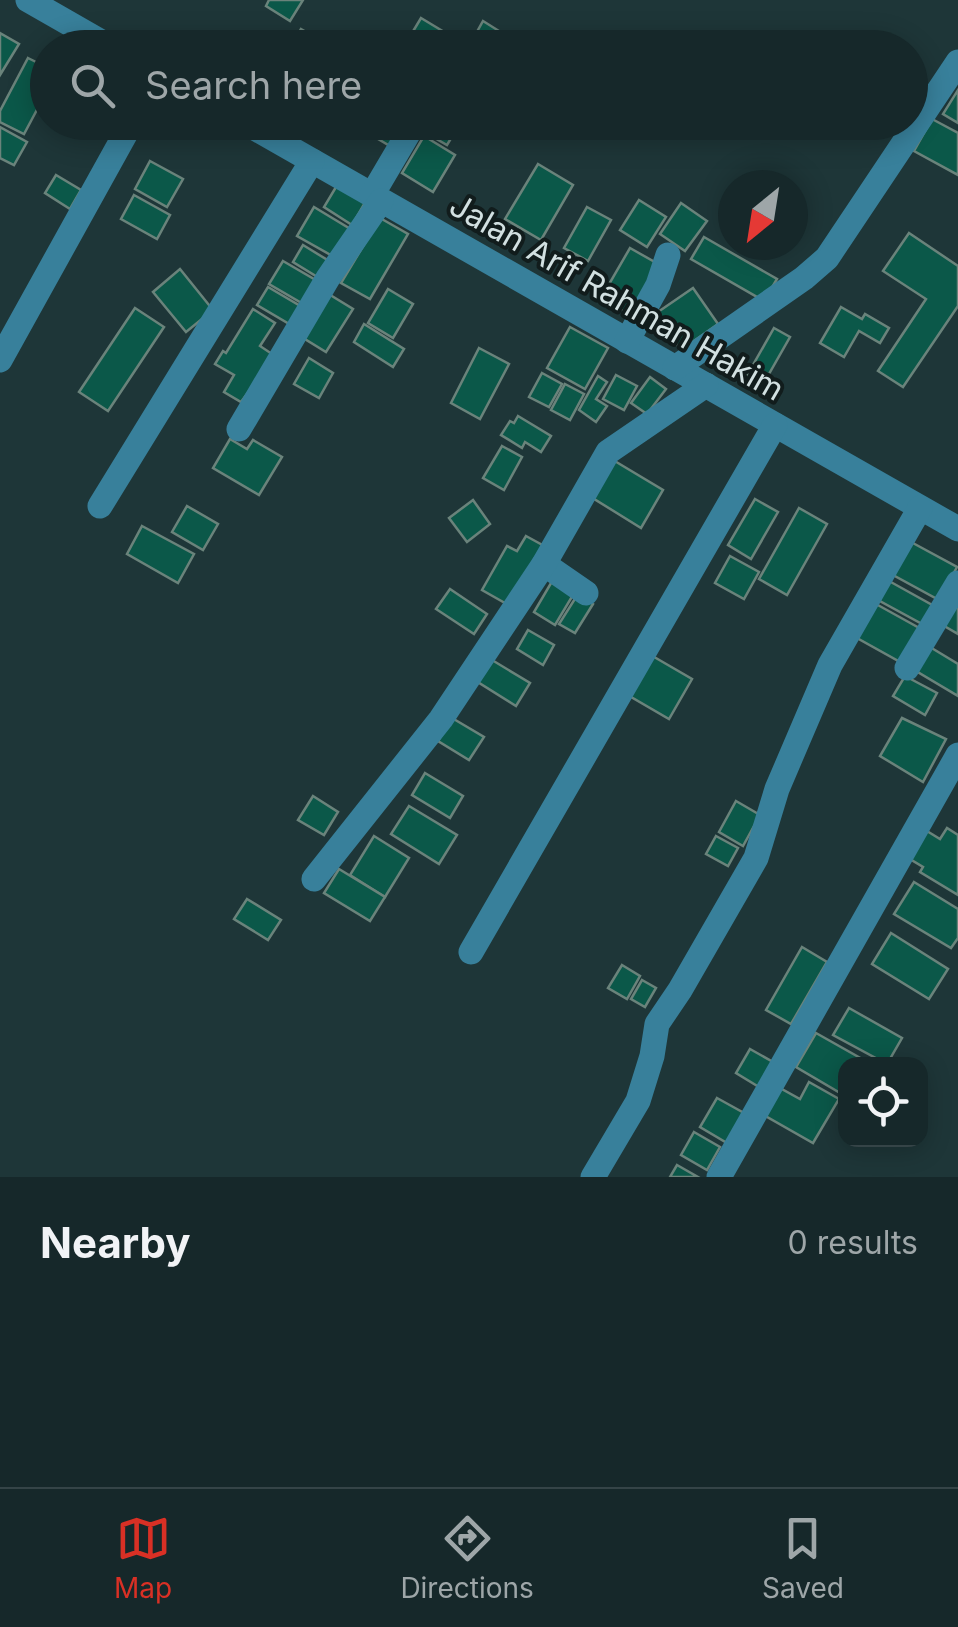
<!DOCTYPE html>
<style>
body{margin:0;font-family:Inter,sans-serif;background:#233436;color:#f1f3f6}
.controls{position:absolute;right:30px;bottom:30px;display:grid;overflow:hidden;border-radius:20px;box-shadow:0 5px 25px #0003}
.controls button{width:90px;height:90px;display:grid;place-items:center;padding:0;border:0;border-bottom:2px solid #354447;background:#16282a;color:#f1f3f6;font:50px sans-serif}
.compass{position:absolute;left:718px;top:170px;width:90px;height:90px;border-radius:50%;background:#16282a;box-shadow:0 5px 25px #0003;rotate:210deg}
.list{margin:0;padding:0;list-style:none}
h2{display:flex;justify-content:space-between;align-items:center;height:130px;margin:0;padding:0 40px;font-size:42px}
h2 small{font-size:32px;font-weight:400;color:#9ea6a8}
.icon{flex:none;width:55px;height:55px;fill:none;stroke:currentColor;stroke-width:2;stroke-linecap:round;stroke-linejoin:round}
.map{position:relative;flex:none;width:958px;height:1177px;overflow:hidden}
.search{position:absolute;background:#16282a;box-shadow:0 5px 25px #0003;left:30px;right:30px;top:30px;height:110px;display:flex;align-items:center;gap:25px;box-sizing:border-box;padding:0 35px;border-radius:55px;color:#9ea6a8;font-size:38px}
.sheet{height:310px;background:#16282a}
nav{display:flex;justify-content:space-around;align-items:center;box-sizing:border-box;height:140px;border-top:2px solid #354447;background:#16282a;font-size:28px;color:#9ea6a8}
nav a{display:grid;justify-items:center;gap:5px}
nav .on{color:#d93025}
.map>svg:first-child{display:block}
.building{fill:#0b5849;stroke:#6a837b;stroke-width:2.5}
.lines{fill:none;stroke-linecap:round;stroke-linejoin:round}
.minor{stroke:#38809b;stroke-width:25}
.labels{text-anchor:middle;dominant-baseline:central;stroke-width:8;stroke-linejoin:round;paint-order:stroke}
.street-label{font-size:32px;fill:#d2e0e1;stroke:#111c1c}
</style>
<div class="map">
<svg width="958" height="1177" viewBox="0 0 958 1177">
<rect width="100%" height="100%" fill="#1e3638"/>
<g class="building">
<path d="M 269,0 L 303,0 L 290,21 L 266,6 Z"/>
<path d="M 421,18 L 454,38 L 448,48 L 403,48 Z"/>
<path d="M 483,21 L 523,46 L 522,48 L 468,48 Z"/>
<path d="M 301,29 L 334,48 L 290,48 Z"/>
<path d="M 0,33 L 19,44 L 0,75 Z"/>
<path d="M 28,58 L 48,68 L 48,89 L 24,134 L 0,122 L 0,111 Z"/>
<path d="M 958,90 L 958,123 L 943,114 Z"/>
<path d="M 932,119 L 958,133 L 958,175 L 914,151 Z"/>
<path d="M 368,122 L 404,122 L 390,146 L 363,130 Z"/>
<path d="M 426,122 L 455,122 L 459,125 L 447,145 L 421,130 Z"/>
<path d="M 0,127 L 27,142 L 14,165 L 0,158 Z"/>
<path d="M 424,136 L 455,155 L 433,192 L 402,173 Z"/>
<path d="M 150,161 L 183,179 L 167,207 L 135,189 Z"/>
<path d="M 538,164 L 573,185 L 541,240 L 505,219 Z"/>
<path d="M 56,175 L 81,190 L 70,209 L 45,193 Z"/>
<path d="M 339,182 L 367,199 L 352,225 L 324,207 Z"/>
<path d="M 134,195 L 170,215 L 157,239 L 121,219 Z"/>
<path d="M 639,200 L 666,217 L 647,247 L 620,230 Z"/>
<path d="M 681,203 L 707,221 L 685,251 L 660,234 Z"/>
<path d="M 314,207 L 352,230 L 336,258 L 297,236 Z"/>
<path d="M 587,207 L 611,220 L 588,261 L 564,248 Z"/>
<path d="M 380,218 L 408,234 L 370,299 L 341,283 Z"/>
<path d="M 909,233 L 958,266 L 958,306 L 903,387 L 878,371 L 926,299 L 883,271 Z"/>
<path d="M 704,237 L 777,279 L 764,301 L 691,259 Z"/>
<path d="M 303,245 L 334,264 L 324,281 L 293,262 Z"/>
<path d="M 630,248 L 660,265 L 631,315 L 601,298 Z"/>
<path d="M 283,261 L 319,282 L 305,305 L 269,284 Z"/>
<path d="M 180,269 L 213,310 L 186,332 L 153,292 Z"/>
<path d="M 268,287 L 302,307 L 291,325 L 257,305 Z"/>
<path d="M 693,288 L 718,324 L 681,350 L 655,314 Z"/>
<path d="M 388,289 L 413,304 L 393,338 L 368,323 Z"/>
<path d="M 327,293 L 353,309 L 326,352 L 300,336 Z"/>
<path d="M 841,307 L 862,319 L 865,314 L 889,328 L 880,343 L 859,331 L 844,357 L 820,343 Z"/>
<path d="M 135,308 L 164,327 L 108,411 L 79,392 Z"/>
<path d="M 253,309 L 275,323 L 260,346 L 275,356 L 241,402 L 224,392 L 234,375 L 215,364 L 223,351 L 226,353 Z"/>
<path d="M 364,324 L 404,349 L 393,367 L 354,342 Z"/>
<path d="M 570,327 L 608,348 L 585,389 L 547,368 Z"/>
<path d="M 774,328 L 790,337 L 761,388 L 745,379 Z"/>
<path d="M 479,348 L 509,364 L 480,419 L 451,403 Z"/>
<path d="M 309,358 L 333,373 L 319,398 L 294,384 Z"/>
<path d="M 542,373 L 562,384 L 549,407 L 529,397 Z"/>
<path d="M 616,375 L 637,386 L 624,410 L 603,399 Z"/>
<path d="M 598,376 L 607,382 L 596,399 L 607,406 L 596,422 L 579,410 Z"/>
<path d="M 650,377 L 666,389 L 647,414 L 631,403 Z"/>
<path d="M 565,384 L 584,394 L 570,420 L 551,410 Z"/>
<path d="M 518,416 L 551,436 L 541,452 L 525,442 L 522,448 L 501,435 L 510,421 L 514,423 Z"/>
<path d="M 230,439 L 247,449 L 253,440 L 282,457 L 259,495 L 213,468 Z"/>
<path d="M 502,446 L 522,457 L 504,490 L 483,478 Z"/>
<path d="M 613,460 L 663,490 L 641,528 L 591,497 Z"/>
<path d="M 755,499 L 778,512 L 751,559 L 728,545 Z"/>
<path d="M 473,500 L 490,524 L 467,542 L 449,518 Z"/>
<path d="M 187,506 L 218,524 L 203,550 L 172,532 Z"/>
<path d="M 799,508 L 827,524 L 787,595 L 759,579 Z"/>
<path d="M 142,526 L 194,554 L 178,583 L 127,554 Z"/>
<path d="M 526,536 L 546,547 L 512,607 L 482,590 L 507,546 L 517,551 Z"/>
<path d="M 911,542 L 957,567 L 939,600 L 893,575 Z"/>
<path d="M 730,556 L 759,572 L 744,599 L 715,583 Z"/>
<path d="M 554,578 L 576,590 L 555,625 L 534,612 Z"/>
<path d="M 889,581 L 934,606 L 924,625 L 878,600 Z"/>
<path d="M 450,589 L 487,614 L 474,634 L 436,609 Z"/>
<path d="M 578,594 L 593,604 L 575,633 L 559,624 Z"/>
<path d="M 958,600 L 958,634 L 939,623 Z"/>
<path d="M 876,604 L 921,629 L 902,663 L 857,638 Z"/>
<path d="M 528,630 L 554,645 L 543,665 L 517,649 Z"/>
<path d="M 925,644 L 958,664 L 958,696 L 911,668 Z"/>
<path d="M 649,654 L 692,679 L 669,719 L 626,694 Z"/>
<path d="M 487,657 L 530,683 L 516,706 L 473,679 Z"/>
<path d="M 905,676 L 937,693 L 925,715 L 893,696 Z"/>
<path d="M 452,718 L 484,737 L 469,760 L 438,741 Z"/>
<path d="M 902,718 L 946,739 L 923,782 L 880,756 Z"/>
<path d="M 425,773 L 463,796 L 450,818 L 412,795 Z"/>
<path d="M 313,796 L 338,812 L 324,835 L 298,820 Z"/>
<path d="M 736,801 L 760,815 L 743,846 L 719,832 Z"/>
<path d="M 409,806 L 457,835 L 439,864 L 391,834 Z"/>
<path d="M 922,828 L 940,839 L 947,828 L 958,835 L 958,895 L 920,872 L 923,867 L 905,856 Z"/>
<path d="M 374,836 L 409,858 L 385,897 L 350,875 Z"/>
<path d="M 716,836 L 738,848 L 728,866 L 706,854 Z"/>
<path d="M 339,869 L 385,897 L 370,921 L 324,893 Z"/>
<path d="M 914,882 L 958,909 L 958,938 L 951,948 L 894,914 Z"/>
<path d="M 247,899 L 281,920 L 268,940 L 234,919 Z"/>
<path d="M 891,933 L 948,969 L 929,999 L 872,964 Z"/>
<path d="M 802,947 L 827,962 L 791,1024 L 766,1010 Z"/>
<path d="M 622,965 L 640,976 L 627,999 L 608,988 Z"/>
<path d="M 642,980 L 656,988 L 645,1007 L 631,999 Z"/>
<path d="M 849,1008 L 902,1038 L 887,1064 L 833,1035 Z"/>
<path d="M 816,1033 L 862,1059 L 859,1064 L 846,1064 L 846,1088 L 842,1094 L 796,1067 Z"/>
<path d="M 750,1049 L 773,1062 L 759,1087 L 736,1073 Z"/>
<path d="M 809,1082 L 839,1099 L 813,1143 L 762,1114 L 778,1087 L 800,1099 Z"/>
<path d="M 717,1098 L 744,1113 L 727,1143 L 700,1127 Z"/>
<path d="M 694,1132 L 720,1147 L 707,1170 L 681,1155 Z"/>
<path d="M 677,1165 L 698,1177 L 670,1177 Z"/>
</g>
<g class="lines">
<g class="minor">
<path d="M 28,0 L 112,48"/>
<path d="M 244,122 L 958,529"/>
<path d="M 372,195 L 415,122"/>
<path d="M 627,341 L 658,285 L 668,255"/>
<path d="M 0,360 L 132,122"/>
<path d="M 675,368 L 804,278 L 827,258 L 958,62"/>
<path d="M 239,429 L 328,278 L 381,201"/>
<path d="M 100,506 L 312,161"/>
<path d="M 544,564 L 586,593"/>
<path d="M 907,668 L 958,583"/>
<path d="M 314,879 L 441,719 L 544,564 L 608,452 L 706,385"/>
<path d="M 471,952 L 775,425"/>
<path d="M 593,1177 L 638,1101 L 652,1056 L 657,1024 L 680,990 L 756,858 L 777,789 L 830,665 L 920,508"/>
<path d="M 719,1177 L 958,755"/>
</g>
</g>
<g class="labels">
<g class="street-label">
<text transform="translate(617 297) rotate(30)">Jalan Arif Rahman Hakim</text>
</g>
</g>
</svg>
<div class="controls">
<button><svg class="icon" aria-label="locate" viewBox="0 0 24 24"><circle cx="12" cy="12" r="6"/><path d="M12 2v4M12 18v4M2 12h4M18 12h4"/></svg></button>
</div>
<svg class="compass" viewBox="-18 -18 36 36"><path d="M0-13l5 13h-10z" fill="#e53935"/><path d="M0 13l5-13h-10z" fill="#9ea6a8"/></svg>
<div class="search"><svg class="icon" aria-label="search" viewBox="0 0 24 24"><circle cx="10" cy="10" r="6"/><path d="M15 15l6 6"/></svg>Search here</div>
</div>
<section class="sheet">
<h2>Nearby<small>0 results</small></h2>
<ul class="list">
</ul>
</section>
<nav>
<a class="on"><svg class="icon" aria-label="map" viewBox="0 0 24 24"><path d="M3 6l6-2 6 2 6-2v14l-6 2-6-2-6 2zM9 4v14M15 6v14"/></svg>Map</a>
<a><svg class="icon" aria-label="directions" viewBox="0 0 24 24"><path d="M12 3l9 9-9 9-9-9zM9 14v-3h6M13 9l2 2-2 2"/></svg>Directions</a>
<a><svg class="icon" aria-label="saved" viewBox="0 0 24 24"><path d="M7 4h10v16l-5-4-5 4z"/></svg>Saved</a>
</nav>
